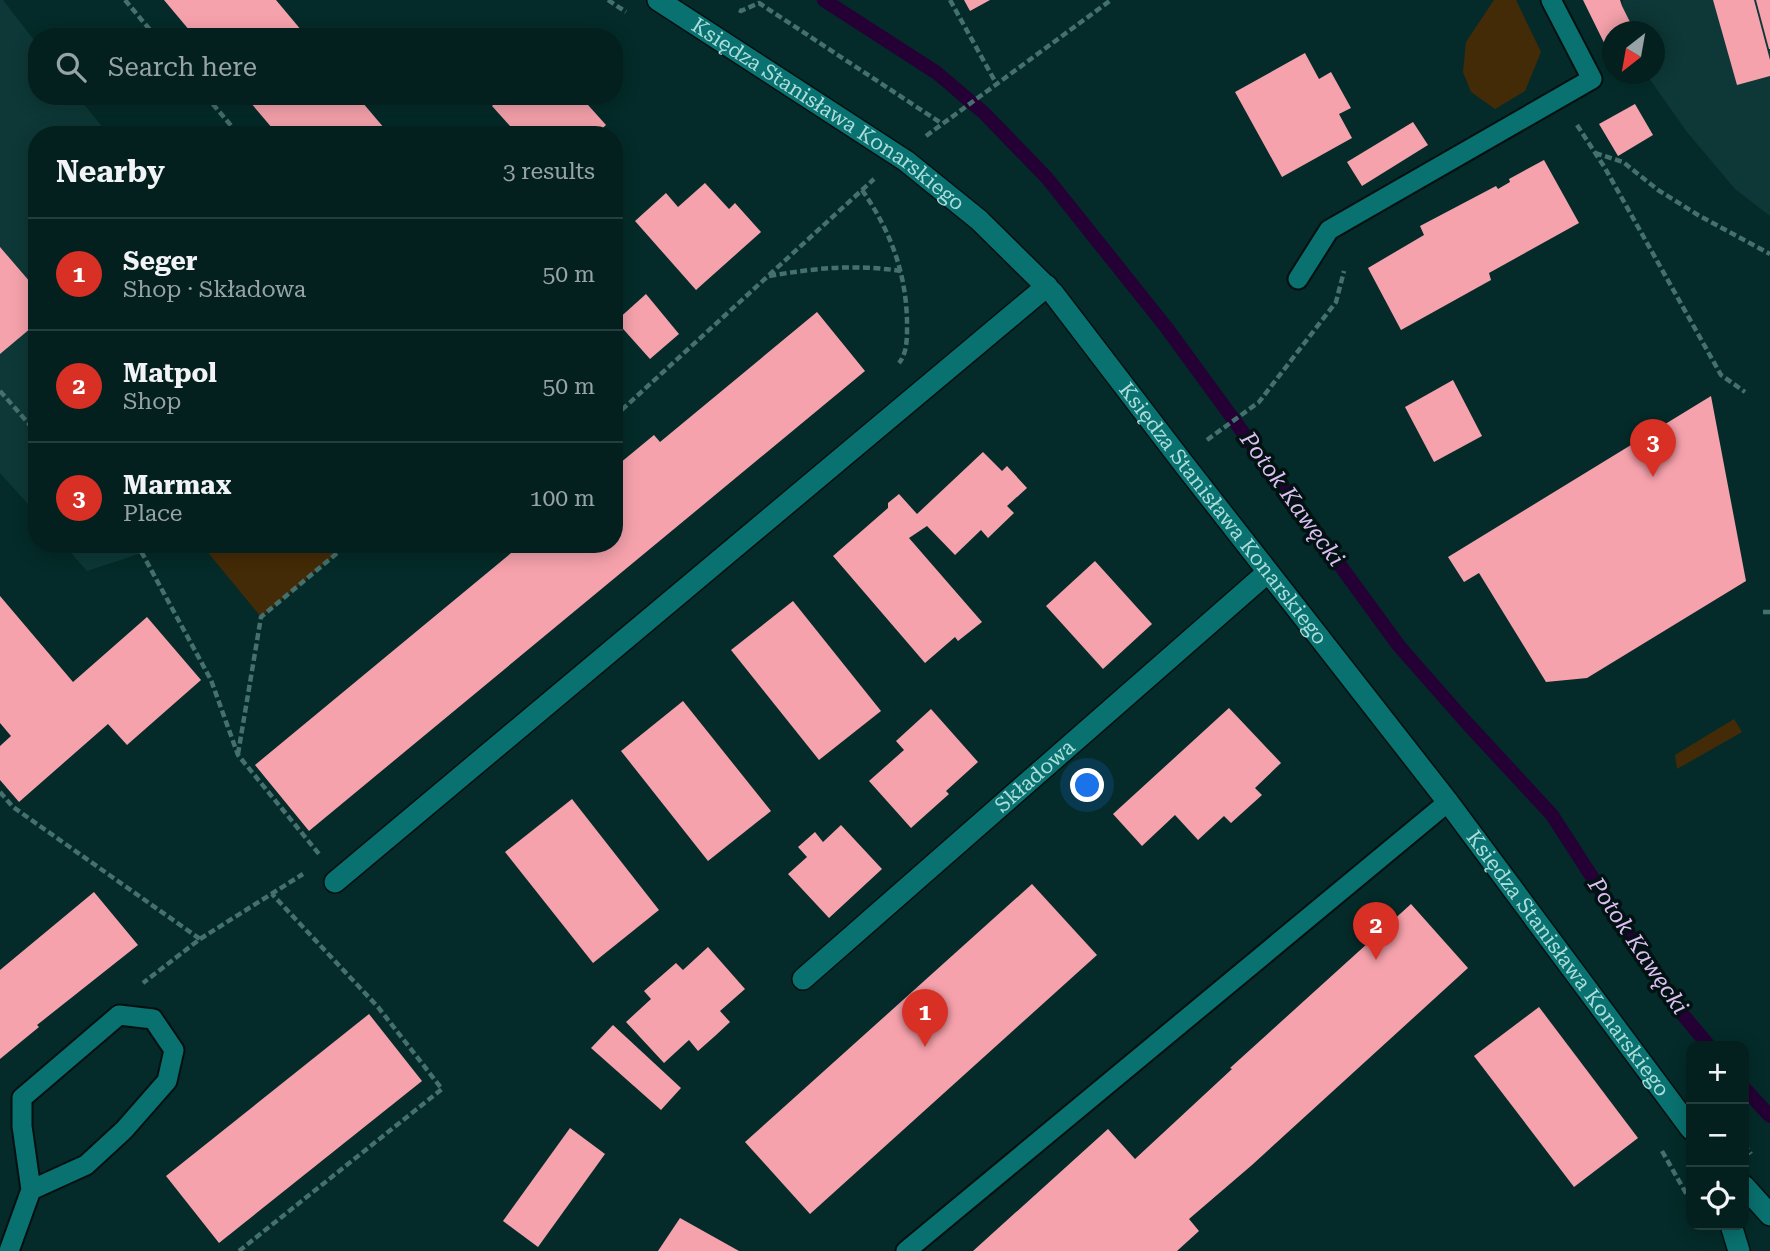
<!DOCTYPE html>
<meta charset="utf-8">
<style>
body{margin:0;font-family:"Roboto Serif",serif;background:#112d2c;color:#f1f3f6}
.controls{position:absolute;right:21px;bottom:21px;display:grid;overflow:hidden;border-radius:14px;box-shadow:0 4px 18px #0003}
.controls button{width:63px;height:63px;display:grid;place-items:center;padding:0;border:0;border-bottom:2px solid #243e3d;background:#03201f;color:#f1f3f6;font:35px sans-serif}
.compass{position:absolute;left:1602px;top:21px;width:63px;height:63px;border-radius:50%;background:#03201f;box-shadow:0 4px 18px #0003;rotate:211deg}
.you{position:absolute;left:1088px;top:786px;width:24px;height:24px;margin:-18px;border:5px solid #fff;border-radius:50%;background:#1a73e8;box-shadow:0 0 0 10px #1a73e833}
.badge{display:grid;place-items:center;width:46px;height:46px;border-radius:50%;background:#d93025;color:#fff;font-size:23px;font-weight:700}
.pin{position:absolute;translate:-50% -58px;filter:drop-shadow(0 2px 4px #0008)}
.pin::after{content:'';position:absolute;top:37px;width:24px;height:21px;background:inherit;clip-path:polygon(0 0,100% 0,50% 100%)}
.list{margin:0;padding:0;list-style:none}
h2{display:flex;justify-content:space-between;align-items:center;height:91px;margin:0;padding:0 28px;font-size:30px}
h2 small{font-size:23px;font-weight:400;color:#97a3a4}
.list li{display:grid;grid-template-columns:46px 1fr auto;gap:21px;align-items:center;box-sizing:border-box;height:112px;padding:0 28px;border-top:2px solid #243e3d}
.list b{display:block;font-size:26px;white-space:nowrap}
.list p{margin:0;font-size:23px;white-space:nowrap;color:#97a3a4}
.list em{font-size:23px;font-style:normal;color:#97a3a4}
.icon{flex:none;width:38px;height:38px;fill:none;stroke:currentColor;stroke-width:2;stroke-linecap:round;stroke-linejoin:round}
.map{position:relative;flex:none;width:1770px;height:1251px;overflow:hidden}
.search{position:absolute;background:#03201f;box-shadow:0 4px 18px #0003;left:28px;top:28px;width:595px;height:77px;display:flex;align-items:center;gap:18px;box-sizing:border-box;padding:0 24px;border-radius:28px;color:#97a3a4;font-size:26px}
.panel{position:absolute;background:#03201f;box-shadow:0 4px 18px #0003;left:28px;top:126px;width:595px;height:427px;border-radius:28px}
.map>svg:first-child{display:block}
.built{fill:#0d3837}
.green{fill:#442b07}
.lines{fill:none;stroke-linecap:round;stroke-linejoin:round}
.stream{stroke:#240034;stroke-width:14}
.building{fill:#f6a2ac}
.lane-casing{stroke:#031010;stroke-width:23}
.street-casing{stroke:#031010;stroke-width:24}
.path{stroke:#44706d;stroke-width:4.5;stroke-dasharray:7 3.5;stroke-linecap:butt}
.lane{stroke:#09716f;stroke-width:19}
.street{stroke:#09716f;stroke-width:21}
.labels{text-anchor:middle;dominant-baseline:central;stroke-width:7;stroke-linejoin:round;paint-order:stroke}
.street-label{font-size:21px;fill:#abddda;stroke:#001211}
.water-label{font-size:23px;font-style:italic;fill:#debef2;stroke:#001211}
</style>
<div class="map">
<svg width="1770" height="1251" viewBox="0 0 1770 1251">
<rect width="100%" height="100%" fill="#042b29"/>
<g class="built">
<path d="M 0,0 L 3,0 L 37,44 L 37,96 L 77,96 L 109,135 L 37,135 L 37,514 L 0,473 Z"/>
<path d="M 1583,0 L 1620,0 L 1622,4 L 1623,0 L 1770,0 L 1770,216 L 1735,189 L 1687,132 L 1646,74 L 1654,74 L 1654,32 L 1612,32 L 1611,56 Z"/>
<path d="M 63,544 L 152,544 L 142,553 L 87,571 Z"/>
</g>
<g class="green">
<path d="M 1494,0 L 1516,0 L 1541,52 L 1525,91 L 1495,109 L 1471,92 L 1463,72 L 1466,42 Z"/>
<path d="M 201,544 L 348,544 L 261,617 Z"/>
<path d="M 1734,719 L 1742,732 L 1677,769 L 1675,755 Z"/>
</g>
<g class="lines">
<g class="stream">
<path d="M 824,0 L 937,73 L 984,113 L 1047,178 L 1166,327 L 1399,646 L 1465,721 L 1552,815 L 1674,1004 L 1709,1046"/>
<path d="M 1744,1088 L 1770,1116"/>
</g>
</g>
<g class="building">
<path d="M 164,0 L 276,0 L 307,37 L 195,37 Z"/>
<path d="M 964,0 L 990,0 L 970,11 Z"/>
<path d="M 1583,0 L 1620,0 L 1622,6 L 1635,32 L 1612,32 L 1612,59 Z"/>
<path d="M 1713,0 L 1754,0 L 1770,60 L 1770,76 L 1737,85 Z"/>
<path d="M 1756,0 L 1770,0 L 1770,49 L 1769,49 Z"/>
<path d="M 1305,53 L 1319,79 L 1331,72 L 1351,108 L 1339,114 L 1352,138 L 1282,177 L 1235,92 Z"/>
<path d="M 245,96 L 357,96 L 390,135 L 278,135 Z"/>
<path d="M 502,96 L 580,96 L 606,125 L 595,135 L 518,135 L 492,106 Z"/>
<path d="M 1635,104 L 1653,135 L 1618,156 L 1599,124 Z"/>
<path d="M 1413,122 L 1428,145 L 1362,186 L 1347,162 Z"/>
<path d="M 1544,160 L 1579,223 L 1489,273 L 1491,280 L 1401,330 L 1368,268 L 1424,235 L 1420,226 L 1496,186 L 1498,189 L 1510,182 L 1509,179 Z"/>
<path d="M 705,183 L 729,209 L 735,203 L 761,232 L 696,290 L 635,221 L 666,193 L 678,207 Z"/>
<path d="M 0,247 L 37,290 L 37,323 L 0,354 Z"/>
<path d="M 646,294 L 679,334 L 650,359 L 616,321 Z"/>
<path d="M 817,312 L 865,371 L 309,831 L 255,765 L 522,544 L 614,544 L 614,468 L 654,435 L 660,442 Z"/>
<path d="M 1453,380 L 1482,436 L 1434,462 L 1405,407 Z"/>
<path d="M 1711,396 L 1746,581 L 1587,678 L 1546,682 L 1479,573 L 1464,582 L 1448,557 Z"/>
<path d="M 983,452 L 1002,471 L 1007,466 L 1027,488 L 1007,506 L 1014,513 L 988,538 L 981,530 L 955,555 L 927,526 L 909,538 L 982,622 L 958,641 L 955,637 L 925,663 L 833,556 L 888,508 L 888,503 L 899,494 L 917,514 Z"/>
<path d="M 1095,561 L 1152,624 L 1103,669 L 1046,606 Z"/>
<path d="M 0,596 L 73,682 L 147,617 L 201,680 L 127,745 L 108,724 L 19,802 L 0,780 L 0,746 L 11,736 L 0,723 Z"/>
<path d="M 793,601 L 881,711 L 819,760 L 731,650 Z"/>
<path d="M 683,701 L 771,811 L 708,861 L 621,751 Z"/>
<path d="M 1229,708 L 1281,763 L 1255,788 L 1262,795 L 1231,823 L 1224,816 L 1198,840 L 1175,815 L 1142,846 L 1113,814 Z"/>
<path d="M 931,709 L 978,762 L 946,791 L 949,794 L 911,828 L 869,781 L 904,750 L 896,741 Z"/>
<path d="M 572,799 L 659,910 L 593,963 L 505,852 Z"/>
<path d="M 841,825 L 882,869 L 829,918 L 788,874 L 807,857 L 798,847 L 815,832 L 823,842 Z"/>
<path d="M 1032,884 L 1097,955 L 810,1214 L 745,1142 Z"/>
<path d="M 94,892 L 138,945 L 37,1025 L 39,1027 L 0,1059 L 0,970 Z"/>
<path d="M 1411,904 L 1468,968 L 1252,1165 L 1189,1219 L 1199,1231 L 1177,1251 L 973,1251 L 1108,1129 L 1135,1159 L 1232,1069 L 1230,1068 Z"/>
<path d="M 708,947 L 745,989 L 720,1011 L 730,1022 L 715,1036 L 698,1051 L 689,1040 L 664,1063 L 626,1022 L 651,999 L 644,991 L 676,963 L 683,970 Z"/>
<path d="M 1539,1007 L 1638,1138 L 1574,1187 L 1474,1056 Z"/>
<path d="M 369,1014 L 422,1081 L 219,1243 L 166,1176 Z"/>
<path d="M 613,1025 L 681,1088 L 661,1110 L 591,1048 Z"/>
<path d="M 570,1128 L 605,1154 L 538,1247 L 503,1221 Z"/>
<path d="M 680,1218 L 739,1251 L 658,1251 Z"/>
</g>
<g class="lines">
<defs>
<g id="lane">
<path d="M 1298,279 L 1329,230 L 1592,79 L 1551,0"/>
<path d="M 9,1251 L 31,1190 L 22,1126 L 22,1098 L 119,1015 L 153,1019 L 174,1050 L 167,1081 L 124,1130 L 86,1165 L 31,1190"/>
<path d="M 906,1251 L 1448,802"/>
</g>
<g id="street">
<path id="s1" d="M 658,0 L 906,161 L 979,220 L 1053,293 L 1183,463 L 1448,802 L 1691,1129"/>
<path d="M 335,882 L 1047,286"/>
<path id="s2" d="M 803,979 L 1268,572"/>
<path d="M 1744,1186 L 1770,1215"/>
<path d="M 1731,1225 L 1739,1251"/>
</g>
</defs>
<use href="#lane" class="lane-casing"/>
<use href="#street" class="street-casing"/>
<g class="path">
<path d="M 125,0 L 156,37"/>
<path d="M 608,0 L 626,12"/>
<path d="M 950,0 L 996,83"/>
<path d="M 739,10 L 741,11 L 759,3 L 941,123"/>
<path d="M 206,96 L 239,135"/>
<path d="M 1577,125 L 1605,168 L 1721,375 L 1745,392"/>
<path d="M 926,136 L 1111,0"/>
<path d="M 1595,153 L 1623,162 L 1658,190 L 1698,215 L 1770,254"/>
<path d="M 862,190 C 890,230 906,272 907,321 C 907,335 908,352 899,363"/>
<path d="M 769,276 C 816,268 854,264 901,271"/>
<path d="M 0,391 L 37,433"/>
<path d="M 614,417 L 874,179"/>
<path d="M 1207,440 L 1259,402 L 1336,302 L 1344,271"/>
<path d="M 134,544 L 142,553 L 211,680 L 238,755 L 319,854"/>
<path d="M 1763,612 L 1770,612"/>
<path d="M 238,754 L 261,617 L 348,544"/>
<path d="M 0,792 L 13,807 L 200,939 L 143,983"/>
<path d="M 200,939 L 303,874"/>
<path d="M 1744,1144 L 1751,1154"/>
<path d="M 1662,1151 L 1691,1202"/>
<path d="M 239,1251 L 442,1089 L 378,1007 L 272,894"/>
</g>
<use href="#lane" class="lane"/>
<use href="#street" class="street"/>
</g>
<g class="labels">
<g class="street-label">
<text stroke="none"><textPath href="#s1" startOffset="205">Księdza Stanisława Konarskiego</textPath></text>
<text stroke="none"><textPath href="#s1" startOffset="772">Księdza Stanisława Konarskiego</textPath></text>
<text stroke="none"><textPath href="#s2" startOffset="308">Składowa</textPath></text>
<text stroke="none"><textPath href="#s1" startOffset="1339">Księdza Stanisława Konarskiego</textPath></text>
</g>
<g class="water-label">
<text transform="translate(1292 499) rotate(54)">Potok Kawęcki</text>
<text transform="translate(1638 946) rotate(56)">Potok Kawęcki</text>
</g>
</g>
</svg>
<div class="controls">
<button>+</button>
<button>−</button>
<button><svg class="icon" aria-label="locate" viewBox="0 0 24 24"><circle cx="12" cy="12" r="6"/><path d="M12 2v4M12 18v4M2 12h4M18 12h4"/></svg></button>
</div>
<svg class="compass" viewBox="-18 -18 36 36"><path d="M0-13l5 13h-10z" fill="#e53935"/><path d="M0 13l5-13h-10z" fill="#97a3a4"/></svg>
<div class="you"></div>
<div class="pin badge" style="left:925px;top:1047px">1</div>
<div class="pin badge" style="left:1376px;top:960px">2</div>
<div class="pin badge" style="left:1653px;top:477px">3</div>
<div class="search"><svg class="icon" aria-label="search" viewBox="0 0 24 24"><circle cx="10" cy="10" r="6"/><path d="M15 15l6 6"/></svg>Search here</div>
<section class="panel">
<h2>Nearby<small>3 results</small></h2>
<ul class="list">
<li><span class="badge">1</span><div><b>Seger</b><p>Shop · Składowa</p></div><em>50 m</em></li>
<li><span class="badge">2</span><div><b>Matpol</b><p>Shop</p></div><em>50 m</em></li>
<li><span class="badge">3</span><div><b>Marmax</b><p>Place</p></div><em>100 m</em></li>
</ul>
</section>
</div>
